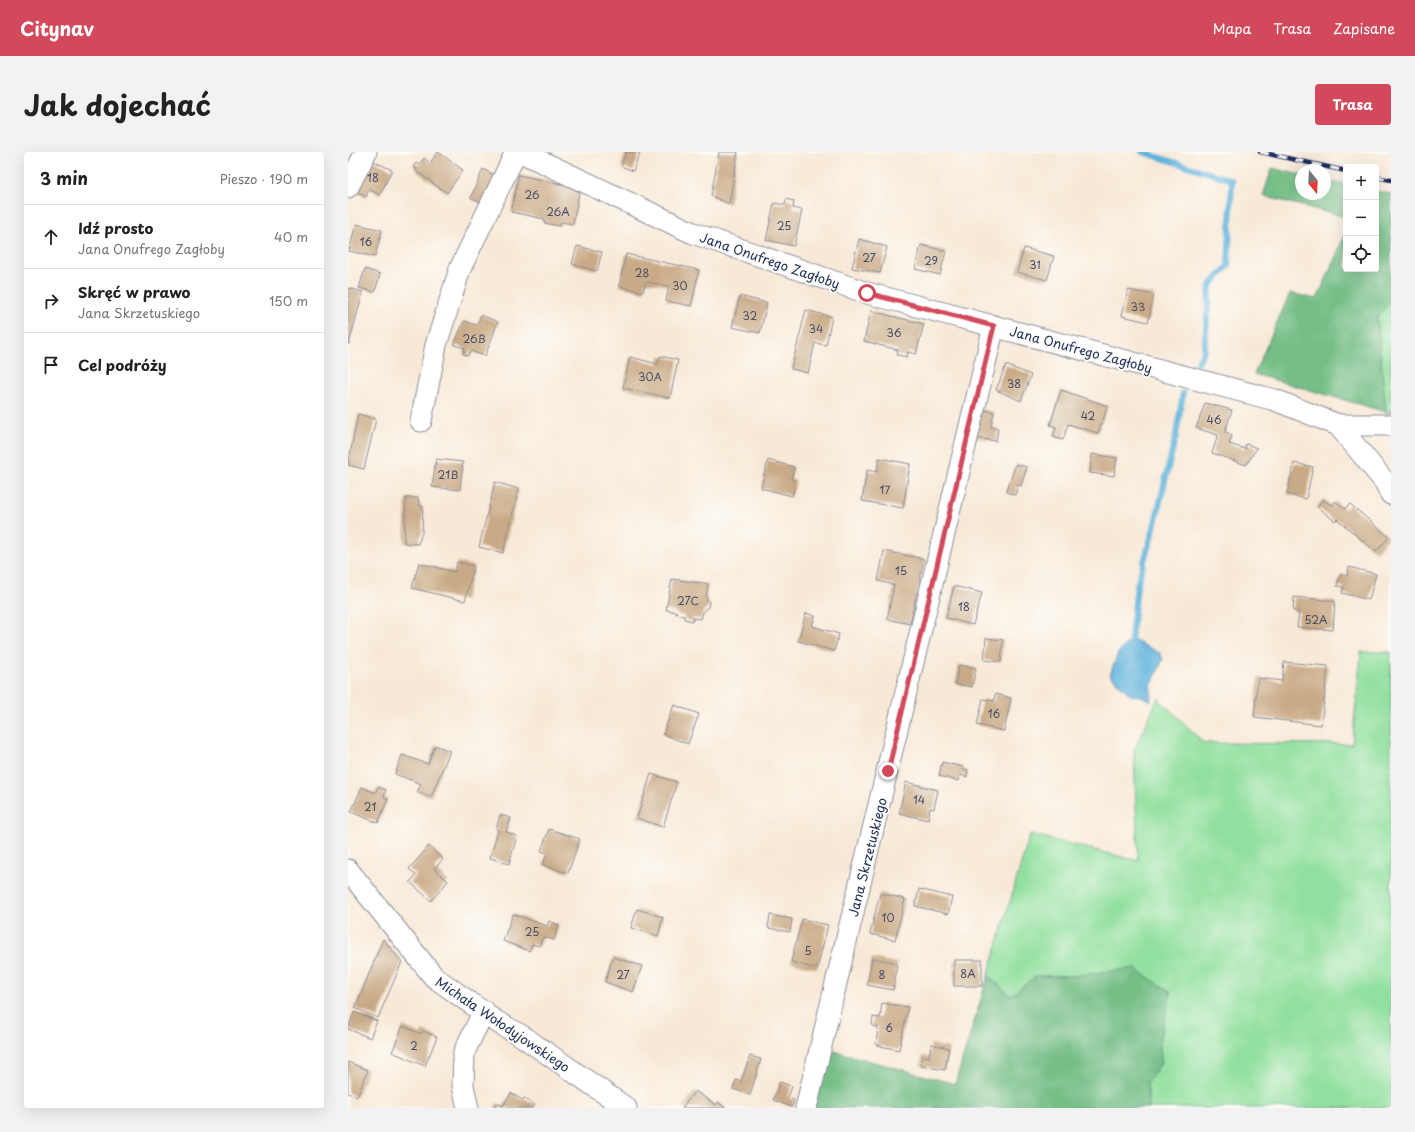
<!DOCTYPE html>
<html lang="pl">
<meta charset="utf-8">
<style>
body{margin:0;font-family:"Playpen Sans",sans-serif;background:#f2f2f2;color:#222}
.controls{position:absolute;right:12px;top:12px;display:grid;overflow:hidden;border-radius:4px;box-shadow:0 4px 16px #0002}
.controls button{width:36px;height:36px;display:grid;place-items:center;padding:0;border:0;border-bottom:1px solid #e0e0e0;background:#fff;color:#222;font:20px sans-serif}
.compass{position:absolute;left:947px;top:12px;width:36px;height:36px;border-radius:50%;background:#fff;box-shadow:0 4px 16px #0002;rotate:162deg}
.stop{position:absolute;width:12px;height:12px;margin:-9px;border:3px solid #d1495b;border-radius:50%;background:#fff}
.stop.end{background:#d1495b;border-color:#fff;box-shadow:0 1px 4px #0008}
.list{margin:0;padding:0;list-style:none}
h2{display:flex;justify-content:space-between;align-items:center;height:52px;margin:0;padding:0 16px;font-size:17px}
h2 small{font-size:13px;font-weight:400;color:#767676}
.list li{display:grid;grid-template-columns:26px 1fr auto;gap:12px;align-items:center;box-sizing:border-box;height:64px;padding:0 16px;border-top:1px solid #e0e0e0}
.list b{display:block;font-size:15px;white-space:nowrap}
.list p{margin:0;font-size:13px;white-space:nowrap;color:#767676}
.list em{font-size:13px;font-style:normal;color:#767676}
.icon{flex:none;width:22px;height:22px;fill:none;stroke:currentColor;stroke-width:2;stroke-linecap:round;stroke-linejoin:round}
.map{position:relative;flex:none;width:1043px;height:956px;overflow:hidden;border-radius:4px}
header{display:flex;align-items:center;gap:24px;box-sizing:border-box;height:56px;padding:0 20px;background:#d1495b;color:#fff}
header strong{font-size:19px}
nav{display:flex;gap:22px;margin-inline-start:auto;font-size:14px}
.intro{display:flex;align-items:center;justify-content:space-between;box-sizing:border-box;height:96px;padding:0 24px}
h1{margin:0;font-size:28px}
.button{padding:10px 18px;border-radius:4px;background:#d1495b;color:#fff;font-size:14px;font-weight:700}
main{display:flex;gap:24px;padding:0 24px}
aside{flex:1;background:#fff;border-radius:4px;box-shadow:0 4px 16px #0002}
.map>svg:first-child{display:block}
.green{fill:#92e09f;stroke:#56887e}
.forest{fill:#75be86;stroke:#487672}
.water{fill:#60b3dc;stroke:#3e719d}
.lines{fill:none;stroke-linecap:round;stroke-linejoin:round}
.stream{stroke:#60b3dc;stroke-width:6}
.building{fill:#c9aa86}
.minor-casing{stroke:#8a8c9a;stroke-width:23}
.minor{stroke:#fff;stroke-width:21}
.rail-casing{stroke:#1b2f5e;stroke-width:4.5}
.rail{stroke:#fdfcf7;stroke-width:3;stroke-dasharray:9;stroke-linecap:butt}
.route{stroke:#d1495b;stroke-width:5}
.labels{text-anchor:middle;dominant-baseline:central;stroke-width:4;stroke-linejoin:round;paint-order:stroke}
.number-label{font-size:11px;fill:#464e68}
.street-label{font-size:13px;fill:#1b2f5e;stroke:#fdfcf7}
</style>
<header>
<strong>Citynav</strong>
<nav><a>Mapa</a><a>Trasa</a><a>Zapisane</a></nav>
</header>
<div class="intro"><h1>Jak dojechać</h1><a class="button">Trasa</a></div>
<main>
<aside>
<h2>3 min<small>Pieszo · 190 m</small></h2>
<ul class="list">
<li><svg class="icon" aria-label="ahead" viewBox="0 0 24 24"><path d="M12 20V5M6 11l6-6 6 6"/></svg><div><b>Idź prosto</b><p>Jana Onufrego Zagłoby</p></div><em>40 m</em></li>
<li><svg class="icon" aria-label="right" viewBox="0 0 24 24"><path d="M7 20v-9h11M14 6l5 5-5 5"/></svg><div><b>Skręć w prawo</b><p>Jana Skrzetuskiego</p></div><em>150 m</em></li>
<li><svg class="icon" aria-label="arrive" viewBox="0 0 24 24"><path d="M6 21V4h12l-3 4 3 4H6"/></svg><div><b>Cel podróży</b></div></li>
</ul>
</aside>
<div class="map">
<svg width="1043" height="956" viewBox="0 0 1043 956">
<rect width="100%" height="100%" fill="#fdfcf7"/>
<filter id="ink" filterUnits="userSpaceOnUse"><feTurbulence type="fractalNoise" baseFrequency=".025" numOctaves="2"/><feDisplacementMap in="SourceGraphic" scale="8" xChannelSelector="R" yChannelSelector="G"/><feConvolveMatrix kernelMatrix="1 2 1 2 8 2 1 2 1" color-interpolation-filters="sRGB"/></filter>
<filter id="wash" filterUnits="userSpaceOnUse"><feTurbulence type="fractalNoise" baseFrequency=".012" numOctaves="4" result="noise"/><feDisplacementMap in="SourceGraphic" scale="16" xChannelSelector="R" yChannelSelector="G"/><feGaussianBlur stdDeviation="0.9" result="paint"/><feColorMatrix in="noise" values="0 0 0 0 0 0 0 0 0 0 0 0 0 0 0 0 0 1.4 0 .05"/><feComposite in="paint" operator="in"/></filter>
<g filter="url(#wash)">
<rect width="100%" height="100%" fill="#f8e9d7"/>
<g class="green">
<path d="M 1043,151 L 1043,261 L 1038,260 L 1029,165 Z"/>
<path d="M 1013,500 L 1043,500 L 1043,956 L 801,956 L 799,931 L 813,911 L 812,885 L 823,839 L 725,824 L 688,824 L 663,844 L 640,824 L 682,682 L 790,709 L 786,598 L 810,546 L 856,591 L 1004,592 Z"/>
</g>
<g class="forest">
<path d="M 924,16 L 953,23 L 953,42 L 977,42 L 977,28 L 998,32 L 998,65 L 915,44 Z"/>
<path d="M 1028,39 L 1043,42 L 1043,151 L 1029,165 L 1038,260 L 906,222 L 942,141 L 969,147 L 998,81 L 998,117 L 1028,117 Z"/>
<path d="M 786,816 L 823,840 L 812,885 L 813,911 L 799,931 L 801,956 L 465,956 L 479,897 L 607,932 L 640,824 L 663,844 L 688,824 L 725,824 Z"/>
</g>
<path class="water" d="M 783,487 L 812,501 L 815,507 L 803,534 L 803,549 L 793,544 L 782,543 L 762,523 L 770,501 Z"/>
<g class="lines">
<g class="stream">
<path d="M 794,0 L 884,28 L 880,114 L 862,134 L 856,199 L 850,211"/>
<path d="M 783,487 L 789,433 L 805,379 L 828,283 L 835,241"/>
</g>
</g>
<g id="blocks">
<g class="building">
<path d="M 90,0 L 115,18 L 99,41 L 68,19 L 69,17 L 65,15 L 68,11 L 71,13 L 76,6 L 82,11 Z"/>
<path d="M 278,0 L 292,0 L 285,19 L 273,14 Z"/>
<path d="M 371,0 L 390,0 L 381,52 L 363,44 Z"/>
<path d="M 19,6 L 44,18 L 32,43 L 21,37 L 18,45 L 7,39 Z"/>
<path d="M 135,17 L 150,25 L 135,51 L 123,46 Z"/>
<path d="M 171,23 L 232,36 L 225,72 L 213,70 L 212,74 L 196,71 L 197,67 L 163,60 Z"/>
<path d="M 438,47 L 446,49 L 445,56 L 454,58 L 446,94 L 418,88 L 426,51 L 437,53 Z"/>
<path d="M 8,72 L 34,78 L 27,105 L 1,99 Z"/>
<path d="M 511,87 L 539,95 L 532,121 L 504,116 Z"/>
<path d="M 573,93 L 598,99 L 592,123 L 567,117 Z"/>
<path d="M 229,94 L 254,100 L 249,119 L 224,112 Z"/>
<path d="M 676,96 L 706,104 L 699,128 L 669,120 Z"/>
<path d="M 278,102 L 351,118 L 343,154 L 318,149 L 321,134 L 298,130 L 295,140 L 271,134 Z"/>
<path d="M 17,117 L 32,122 L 27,140 L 11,136 Z"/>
<path d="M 0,136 L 15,140 L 1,192 L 0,192 Z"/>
<path d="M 780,138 L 806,143 L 800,170 L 774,164 Z"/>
<path d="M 392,144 L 419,151 L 412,181 L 384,175 Z"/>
<path d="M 458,158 L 484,165 L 478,193 L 467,191 L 460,221 L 443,217 Z"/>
<path d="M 523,159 L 576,172 L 568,202 L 560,200 L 559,205 L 549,203 L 550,198 L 516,189 Z"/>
<path d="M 133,163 L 150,170 L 137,204 L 122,199 L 120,204 L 115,202 L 117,196 L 106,193 L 116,169 L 129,173 Z"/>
<path d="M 312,204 L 330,208 L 322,246 L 275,236 L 282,205 L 310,212 Z"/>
<path d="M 658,213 L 683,223 L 673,249 L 648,238 Z"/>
<path d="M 713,238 L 760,254 L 750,281 L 720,272 L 715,288 L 705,285 L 708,275 L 702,273 Z"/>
<path d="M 857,251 L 884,258 L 877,280 L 884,283 L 881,292 L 897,297 L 898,292 L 909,296 L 898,313 L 864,301 L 870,283 L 848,276 Z"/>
<path d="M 632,257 L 646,260 L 643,275 L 650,276 L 648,289 L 626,286 Z"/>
<path d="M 10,262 L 28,267 L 16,317 L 0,313 Z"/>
<path d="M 744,302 L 769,306 L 766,324 L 742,321 Z"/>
<path d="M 531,306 L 562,312 L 555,356 L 514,349 L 519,318 L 529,320 Z"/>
<path d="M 88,307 L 115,310 L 112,338 L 84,335 Z"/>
<path d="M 420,308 L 446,315 L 443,327 L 448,329 L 444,344 L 413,336 Z"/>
<path d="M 946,311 L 965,315 L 958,347 L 939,342 Z"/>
<path d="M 668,312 L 679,315 L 673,334 L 670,333 L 667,343 L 658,340 Z"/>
<path d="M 147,330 L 171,337 L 155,401 L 131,395 Z"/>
<path d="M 58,346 L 70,346 L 72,354 L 75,355 L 74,381 L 70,392 L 56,391 Z"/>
<path d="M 975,347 L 984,354 L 987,349 L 997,357 L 1002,352 L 1041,385 L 1028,400 L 989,367 L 987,369 L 969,355 Z"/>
<path d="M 536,399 L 576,407 L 562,472 L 539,467 L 546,433 L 530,429 Z"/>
<path d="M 109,410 L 126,414 L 117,449 L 64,436 L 71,411 L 107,420 Z"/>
<path d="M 1001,415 L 1028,422 L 1021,448 L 994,441 L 996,435 L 989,434 L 993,422 L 999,424 Z"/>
<path d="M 324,427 L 360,432 L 358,446 L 361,450 L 360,455 L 356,458 L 353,467 L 345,466 L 345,469 L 336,467 L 336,464 L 328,462 L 329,460 L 318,458 Z"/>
<path d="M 606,434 L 634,441 L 625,473 L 598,466 Z"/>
<path d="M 946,445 L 987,449 L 985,478 L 949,475 L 951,460 L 945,459 Z"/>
<path d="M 458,461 L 467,464 L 464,474 L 491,482 L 486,499 L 450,489 Z"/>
<path d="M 638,486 L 655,488 L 653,510 L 636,508 Z"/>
<path d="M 936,510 L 980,514 L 973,573 L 906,565 L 910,526 L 934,529 Z"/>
<path d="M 611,513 L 628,516 L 624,535 L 607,532 Z"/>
<path d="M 647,542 L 663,546 L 656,579 L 629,573 L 635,547 L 646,549 Z"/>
<path d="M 326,553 L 351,562 L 340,592 L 315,582 Z"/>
<path d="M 87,593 L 102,599 L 83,645 L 69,640 L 73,632 L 47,622 L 54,603 L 80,612 Z"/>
<path d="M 594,610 L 615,615 L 614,617 L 620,618 L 619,625 L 612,623 L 611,629 L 591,624 Z"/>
<path d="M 303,622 L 329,630 L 315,675 L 289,666 Z"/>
<path d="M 558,630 L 590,638 L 586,657 L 582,656 L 580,668 L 551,661 Z"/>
<path d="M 14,635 L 27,641 L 30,635 L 38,638 L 36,645 L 40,647 L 30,671 L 3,660 Z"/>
<path d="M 152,663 L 163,666 L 158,680 L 169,684 L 161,712 L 142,706 L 150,678 L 148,677 Z"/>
<path d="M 201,677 L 232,687 L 220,721 L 195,713 L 199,701 L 193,699 Z"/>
<path d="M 81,694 L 95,707 L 86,717 L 100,729 L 83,749 L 62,730 L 68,723 L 61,717 Z"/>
<path d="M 571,737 L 604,745 L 600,762 L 567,754 Z"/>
<path d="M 532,741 L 557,747 L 547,788 L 522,782 Z"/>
<path d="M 289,757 L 315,765 L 310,784 L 283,776 Z"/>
<path d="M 165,762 L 199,774 L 201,769 L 211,773 L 206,788 L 195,785 L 191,794 L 184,792 L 181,799 L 155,789 Z"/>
<path d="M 422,763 L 444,767 L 442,780 L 420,776 Z"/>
<path d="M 454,767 L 480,773 L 469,817 L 443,810 Z"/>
<path d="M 35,787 L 54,810 L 30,866 L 7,856 Z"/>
<path d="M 265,805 L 294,814 L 285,840 L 257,830 Z"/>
<path d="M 524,806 L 549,811 L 545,838 L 519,833 Z"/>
<rect x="606" y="808" width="28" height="26"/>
<path d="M 534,851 L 560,855 L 551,898 L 528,893 L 530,875 L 524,874 L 525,865 L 532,866 Z"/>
<path d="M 6,860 L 29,869 L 22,886 L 0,877 Z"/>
<path d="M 55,874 L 73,882 L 75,879 L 89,885 L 77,914 L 44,900 Z"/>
<path d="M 583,892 L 601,896 L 597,918 L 573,914 L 574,904 L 581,905 Z"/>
<path d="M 402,904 L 413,907 L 402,943 L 385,937 L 388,928 L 393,930 Z"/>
<path d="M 0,910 L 20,918 L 9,945 L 0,941 Z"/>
<path d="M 432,930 L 444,934 L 440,946 L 446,948 L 444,955 L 425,948 Z"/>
<path d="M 347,939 L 368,953 L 370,950 L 378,956 L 334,956 Z"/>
<path d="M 163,941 L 174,948 L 176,946 L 187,953 L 185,956 L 146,956 L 149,951 L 155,954 Z"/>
</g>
</g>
</g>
<g filter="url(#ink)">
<use href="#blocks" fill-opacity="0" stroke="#8a8c9a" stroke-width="1"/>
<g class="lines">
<defs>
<g id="minor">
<path d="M 173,0 L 345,81 L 519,141 L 927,248 L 990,273 L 1037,330 L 1043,342"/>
<path d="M 0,35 L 18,0"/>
<path d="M 73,269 L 88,193 L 112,117 L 168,0"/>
<path d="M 990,273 L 1043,273"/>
<path d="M 0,718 L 86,825 L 149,870 L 174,884 L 278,956"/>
<path d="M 120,956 L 115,934 L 116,900 L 136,859"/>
<path d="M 458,956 L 646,174"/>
</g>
</defs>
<use href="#minor" class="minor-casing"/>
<use href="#minor" class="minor"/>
<defs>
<g id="rail">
<path d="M 912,0 L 998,19"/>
<path d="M 1028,25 L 1043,28"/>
</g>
</defs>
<use href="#rail" class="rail-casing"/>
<use href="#rail" class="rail"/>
</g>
</g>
<g class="lines" filter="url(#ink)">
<path class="route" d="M 519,141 L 646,174 L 540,619"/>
</g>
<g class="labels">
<g class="number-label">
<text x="25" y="25">18</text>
<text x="184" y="42">26</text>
<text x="210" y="59">26A</text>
<text x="436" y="73">25</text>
<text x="18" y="89">16</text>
<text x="521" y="105">27</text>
<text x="583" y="108">29</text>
<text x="687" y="112">31</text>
<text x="294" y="120">28</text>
<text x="332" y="133">30</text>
<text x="790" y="154">33</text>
<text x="402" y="163">32</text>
<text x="468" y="176">34</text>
<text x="546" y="180">36</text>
<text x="126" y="186">26B</text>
<text x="302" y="224">30A</text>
<text x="666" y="231">38</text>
<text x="740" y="263">42</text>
<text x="866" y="267">46</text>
<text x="100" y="322">21B</text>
<text x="537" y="337">17</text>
<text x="553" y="418">15</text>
<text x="340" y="448">27C</text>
<text x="616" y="454">18</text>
<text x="968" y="467">52A</text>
<text x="646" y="561">16</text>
<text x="571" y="647">14</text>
<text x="22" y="654">21</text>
<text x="540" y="765">10</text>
<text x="184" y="779">25</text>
<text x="460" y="798">5</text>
<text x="620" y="821">8A</text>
<text x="275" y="822">27</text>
<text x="534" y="822">8</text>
<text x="541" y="875">6</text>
<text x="66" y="893">2</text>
</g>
<g class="street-label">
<text transform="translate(422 108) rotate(19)">Jana Onufrego Zagłoby</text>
<text transform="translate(733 197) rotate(15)">Jana Onufrego Zagłoby</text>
<text transform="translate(519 705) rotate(-76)">Jana Skrzetuskiego</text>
<text transform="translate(155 872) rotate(34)">Michała Wołodyjowskiego</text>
</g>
</g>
</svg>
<div class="controls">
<button>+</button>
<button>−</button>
<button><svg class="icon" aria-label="locate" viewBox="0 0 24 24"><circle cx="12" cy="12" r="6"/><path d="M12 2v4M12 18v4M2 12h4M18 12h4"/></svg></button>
</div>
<svg class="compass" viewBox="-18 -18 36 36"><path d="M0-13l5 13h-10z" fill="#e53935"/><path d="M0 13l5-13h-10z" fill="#767676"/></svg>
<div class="stop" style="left:519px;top:141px"></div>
<div class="stop end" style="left:540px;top:619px"></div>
</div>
</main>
